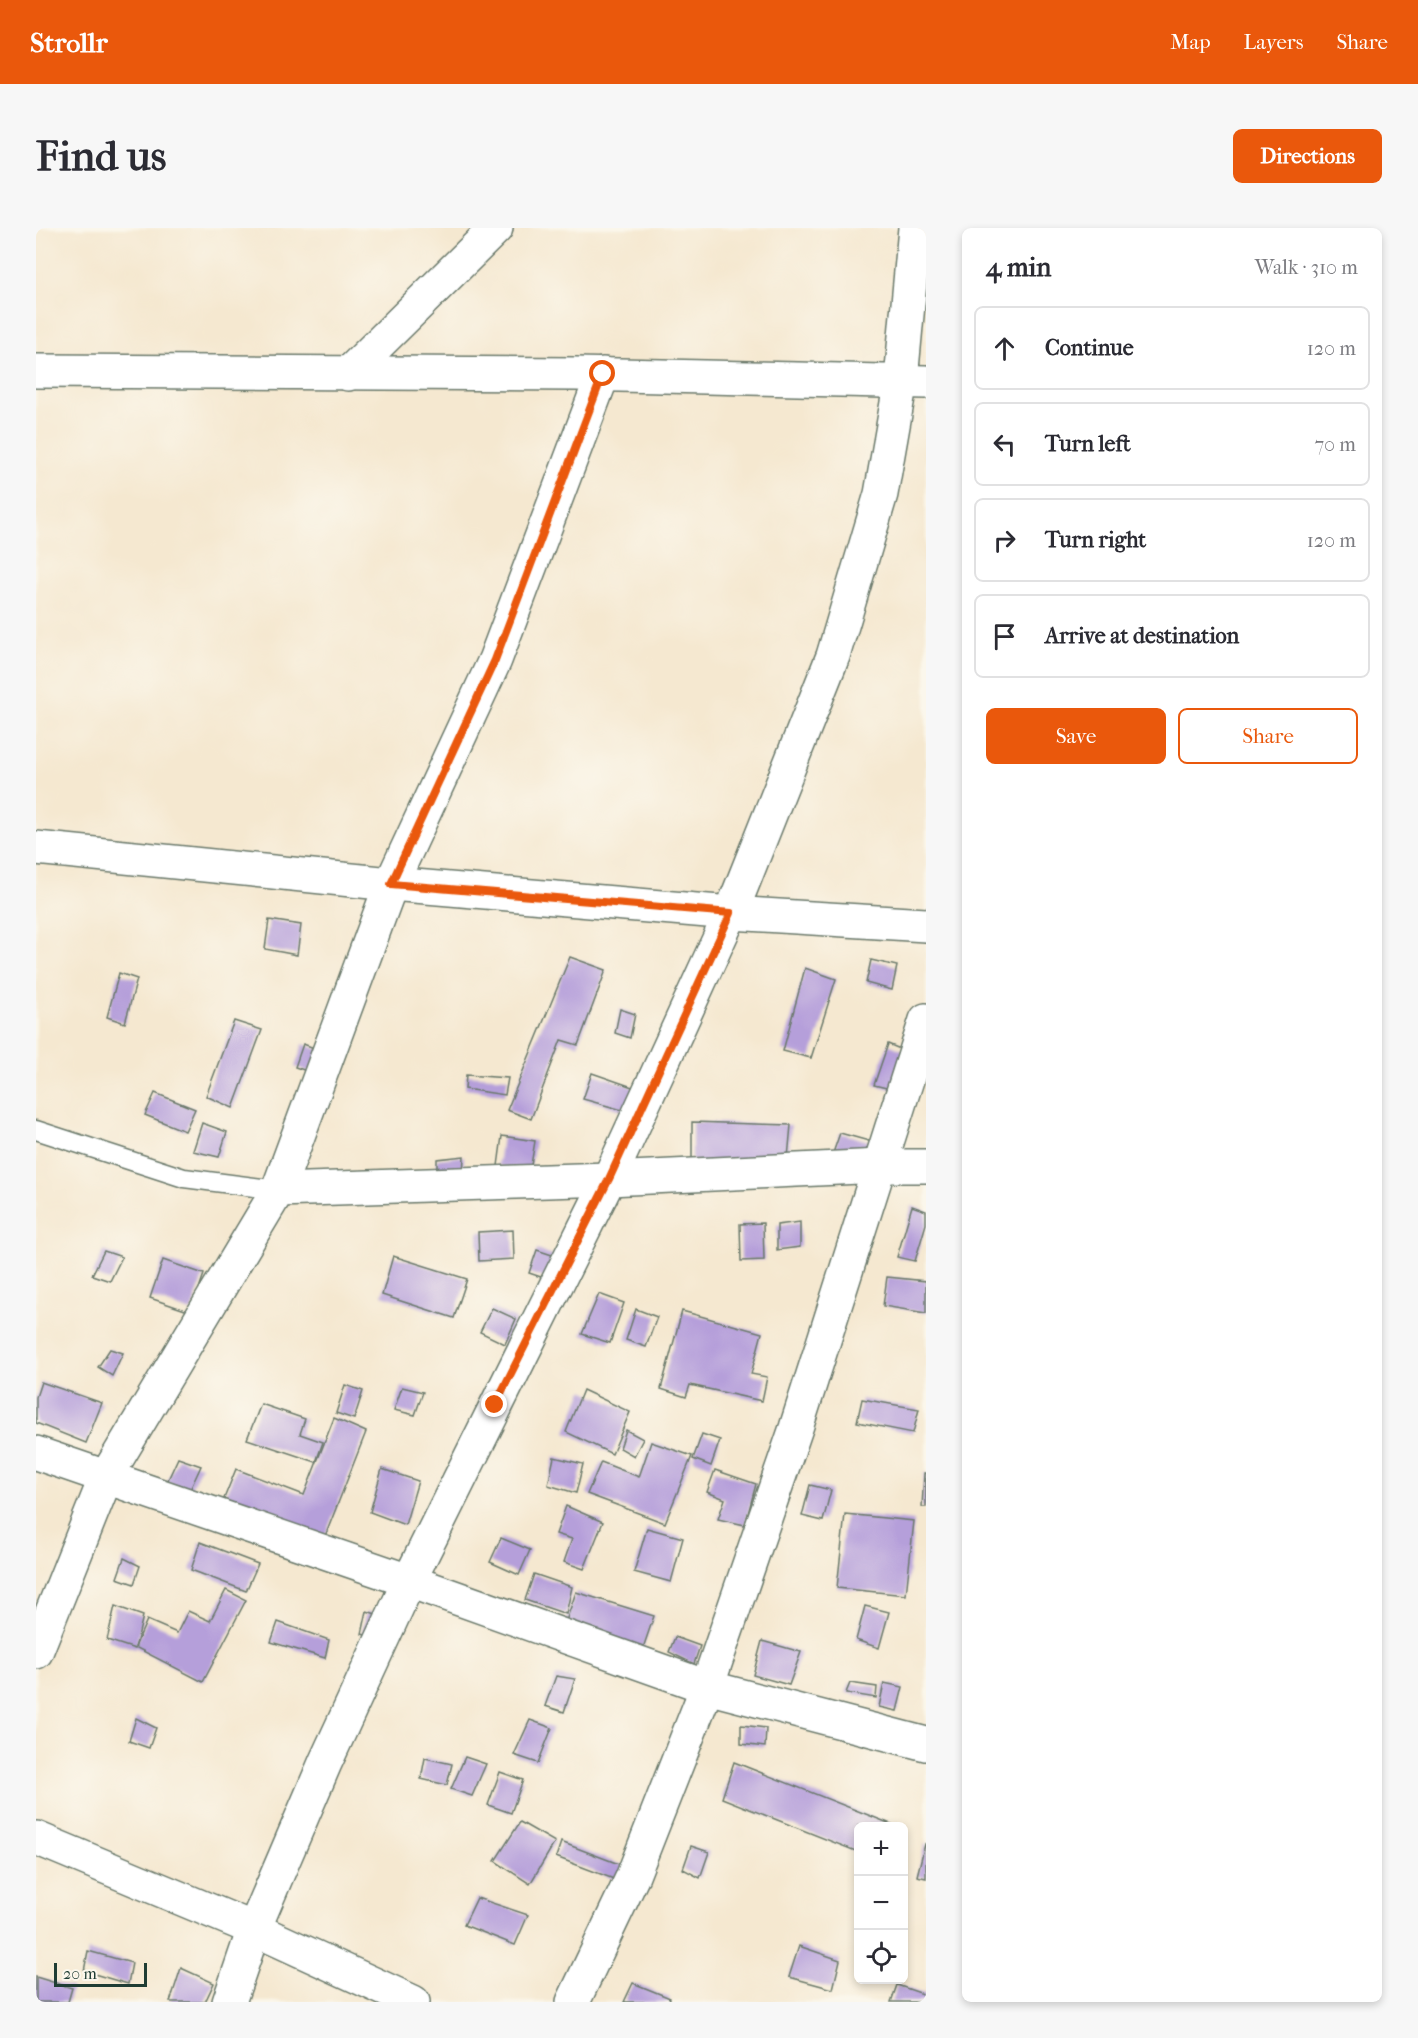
<!DOCTYPE html>
<meta charset="utf-8">
<style>
body{margin:0;font-family:"IM FELL French Canon",serif;background:#f7f7f7;color:#2b2b33}
.controls{position:absolute;right:18px;bottom:18px;display:grid;overflow:hidden;border-radius:9px;box-shadow:0 3px 9px #0003}
.controls button{width:54px;height:54px;display:grid;place-items:center;padding:0;border:0;border-bottom:2px solid #e1e1e2;background:#fff;color:#2b2b33;font:30px sans-serif}
.scale{position:absolute;left:18px;bottom:15px;width:93px;box-sizing:border-box;padding-left:6px;border:3px solid #1f3d34;border-top:0;font-size:16px;line-height:21px;white-space:nowrap;color:#1f3d34;-webkit-text-stroke:4px #fbf7ec;paint-order:stroke}
.stop{position:absolute;width:18px;height:18px;margin:-14px;border:4px solid #ea580c;border-radius:50%;background:#fff}
.stop.end{background:#ea580c;border-color:#fff;box-shadow:0 2px 6px #0008}
.list{margin:0;padding:0;list-style:none}
h2{display:flex;justify-content:space-between;align-items:center;height:78px;margin:0;padding:0 24px;font-size:26px}
h2 small{font-size:20px;font-weight:400;color:#7c7c81}
.list li{display:grid;grid-template-columns:39px 1fr auto;gap:18px;align-items:center;box-sizing:border-box;height:84px;margin:0 12px 12px;padding:0 12px;border:2px solid #e1e1e2;border-radius:9px}
.list b{display:block;font-size:22px;white-space:nowrap}
.list em{font-size:20px;font-style:normal;color:#7c7c81}
.actions{display:flex;gap:12px;padding:18px 24px}
.actions a{flex:1;padding:14px 0;border:2px solid #ea580c;border-radius:9px;text-align:center;font-size:21px;color:#ea580c}
.actions .main{background:#ea580c;color:#fff}
.icon{flex:none;width:33px;height:33px;fill:none;stroke:currentColor;stroke-width:2;stroke-linecap:round;stroke-linejoin:round}
.map{position:relative;flex:none;width:890px;height:1774px;overflow:hidden;border-radius:9px}
header{display:flex;align-items:center;gap:36px;box-sizing:border-box;height:84px;padding:0 30px;background:#ea580c;color:#fff}
header strong{font-size:28px}
nav{display:flex;gap:33px;margin-inline-start:auto;font-size:21px}
.intro{display:flex;align-items:center;justify-content:space-between;box-sizing:border-box;height:144px;padding:0 36px}
h1{margin:0;font-size:42px}
.button{padding:15px 27px;border-radius:9px;background:#ea580c;color:#fff;font-size:21px;font-weight:700}
main{display:flex;gap:36px;padding:0 36px}
aside{flex:1;background:#fff;border-radius:9px;box-shadow:0 3px 9px #0003}
.map>svg:first-child{display:block}
.building{fill:#b59fda}
.lines{fill:none;stroke-linecap:round;stroke-linejoin:round}
.lane-casing{stroke:#6a796b;stroke-width:21}
.street-casing{stroke:#6a796b;stroke-width:36}
.highway-casing{stroke:#6a796b;stroke-width:36}
.lane{stroke:#fff;stroke-width:18}
.street{stroke:#fff;stroke-width:33}
.highway{stroke:#fff;stroke-width:33}
.route{stroke:#ea580c;stroke-width:8}
</style>
<header>
<strong>Strollr</strong>
<nav><a>Map</a><a>Layers</a><a>Share</a></nav>
</header>
<div class="intro"><h1>Find us</h1><a class="button">Directions</a></div>
<main>
<div class="map">
<svg width="890" height="1774" viewBox="0 0 890 1774">
<rect width="100%" height="100%" fill="#fbf7ec"/>
<filter id="ink" filterUnits="userSpaceOnUse"><feTurbulence type="fractalNoise" baseFrequency=".0167" numOctaves="2"/><feDisplacementMap in="SourceGraphic" scale="12" xChannelSelector="R" yChannelSelector="G"/><feConvolveMatrix kernelMatrix="1 2 1 2 8 2 1 2 1" color-interpolation-filters="sRGB"/></filter>
<filter id="wash" filterUnits="userSpaceOnUse"><feTurbulence type="fractalNoise" baseFrequency=".008" numOctaves="4" result="noise"/><feDisplacementMap in="SourceGraphic" scale="24" xChannelSelector="R" yChannelSelector="G"/><feGaussianBlur stdDeviation="1.35" result="paint"/><feColorMatrix in="noise" values="0 0 0 0 0 0 0 0 0 0 0 0 0 0 0 0 0 1.4 0 .05"/><feComposite in="paint" operator="in"/></filter>
<g filter="url(#wash)">
<rect width="100%" height="100%" fill="#f5e8d0"/>
<g id="blocks">
<g class="building">
<path d="M 233,692 L 265,697 L 261,727 L 229,721 Z"/>
<path d="M 534,729 L 570,742 L 542,817 L 525,812 L 495,891 L 471,882 Z"/>
<path d="M 835,732 L 861,738 L 856,762 L 830,755 Z"/>
<path d="M 769,740 L 800,751 L 775,830 L 747,823 Z"/>
<path d="M 83,745 L 101,751 L 89,795 L 71,789 Z"/>
<path d="M 584,781 L 599,786 L 594,810 L 579,805 Z"/>
<path d="M 198,793 L 226,802 L 197,880 L 170,868 Z"/>
<path d="M 267,816 L 287,823 L 277,845 L 259,839 Z"/>
<path d="M 852,816 L 869,823 L 859,862 L 838,857 Z"/>
<path d="M 556,845 L 605,862 L 597,885 L 547,871 Z"/>
<path d="M 430,847 L 472,850 L 469,867 L 429,861 Z"/>
<path d="M 119,865 L 159,881 L 149,903 L 109,887 Z"/>
<path d="M 656,894 L 755,897 L 751,941 L 656,936 Z"/>
<path d="M 166,895 L 191,904 L 183,929 L 157,923 Z"/>
<path d="M 804,905 L 840,915 L 833,938 L 797,925 Z"/>
<path d="M 466,908 L 499,913 L 494,943 L 462,938 Z"/>
<path d="M 428,928 L 427,948 L 401,948 L 401,931 Z"/>
<path d="M 876,978 L 890,983 L 890,996 L 879,1033 L 861,1029 Z"/>
<path d="M 764,994 L 764,1019 L 741,1022 L 741,997 Z"/>
<path d="M 727,995 L 728,1032 L 705,1033 L 704,996 Z"/>
<path d="M 477,1002 L 478,1031 L 443,1033 L 442,1004 Z"/>
<path d="M 501,1022 L 519,1028 L 511,1051 L 493,1045 Z"/>
<path d="M 68,1023 L 86,1029 L 74,1053 L 56,1047 Z"/>
<path d="M 357,1028 L 431,1051 L 418,1090 L 346,1067 Z"/>
<path d="M 127,1032 L 168,1046 L 155,1084 L 114,1070 Z"/>
<path d="M 851,1049 L 890,1053 L 890,1085 L 847,1078 Z"/>
<path d="M 563,1066 L 588,1075 L 574,1115 L 546,1106 Z"/>
<path d="M 456,1080 L 480,1091 L 469,1116 L 444,1104 Z"/>
<path d="M 600,1081 L 621,1089 L 610,1119 L 590,1112 Z"/>
<path d="M 646,1083 L 726,1105 L 715,1146 L 731,1149 L 726,1173 L 654,1157 L 650,1169 L 625,1161 Z"/>
<path d="M 74,1121 L 87,1125 L 76,1148 L 62,1139 Z"/>
<path d="M 5,1154 L 66,1175 L 50,1215 L 0,1195 L 0,1169 Z"/>
<path d="M 309,1157 L 327,1163 L 318,1191 L 300,1185 Z"/>
<path d="M 366,1159 L 387,1164 L 379,1187 L 358,1182 Z"/>
<path d="M 547,1162 L 594,1184 L 576,1226 L 530,1204 Z"/>
<path d="M 826,1171 L 883,1181 L 877,1205 L 821,1194 Z"/>
<path d="M 225,1176 L 269,1191 L 264,1206 L 287,1214 L 280,1234 L 211,1211 Z"/>
<path d="M 298,1190 L 330,1204 L 286,1316 L 185,1278 L 200,1241 L 268,1267 Z"/>
<path d="M 590,1202 L 607,1211 L 598,1228 L 584,1220 Z"/>
<path d="M 666,1206 L 684,1212 L 675,1238 L 657,1231 Z"/>
<path d="M 615,1214 L 656,1228 L 629,1295 L 551,1266 L 565,1234 L 603,1249 Z"/>
<path d="M 518,1229 L 547,1236 L 540,1265 L 512,1257 Z"/>
<path d="M 142,1230 L 165,1238 L 153,1264 L 131,1254 Z"/>
<path d="M 346,1241 L 382,1253 L 369,1297 L 334,1284 Z"/>
<path d="M 679,1242 L 720,1256 L 709,1297 L 682,1291 L 689,1271 L 671,1264 Z"/>
<path d="M 888,1245 L 890,1245 L 890,1279 L 886,1279 Z"/>
<path d="M 774,1257 L 795,1262 L 787,1293 L 766,1288 Z"/>
<path d="M 530,1278 L 567,1294 L 548,1341 L 528,1334 L 536,1311 L 520,1306 Z"/>
<path d="M 809,1286 L 878,1293 L 870,1367 L 801,1360 Z"/>
<path d="M 611,1300 L 647,1310 L 635,1354 L 598,1344 Z"/>
<path d="M 465,1310 L 494,1322 L 483,1347 L 454,1334 Z"/>
<path d="M 164,1314 L 222,1336 L 210,1363 L 155,1342 Z"/>
<path d="M 88,1330 L 104,1338 L 98,1356 L 81,1350 Z"/>
<path d="M 498,1346 L 536,1359 L 530,1386 L 489,1372 Z"/>
<path d="M 190,1362 L 210,1372 L 167,1454 L 99,1419 L 111,1392 L 141,1405 L 152,1383 L 174,1393 Z"/>
<path d="M 540,1364 L 618,1388 L 606,1423 L 528,1399 Z"/>
<path d="M 79,1378 L 107,1388 L 99,1421 L 71,1412 Z"/>
<path d="M 829,1378 L 853,1384 L 843,1420 L 820,1412 Z"/>
<path d="M 331,1383 L 349,1389 L 344,1412 L 326,1406 Z"/>
<path d="M 242,1394 L 293,1412 L 289,1430 L 235,1414 Z"/>
<path d="M 639,1409 L 664,1418 L 658,1436 L 633,1424 Z"/>
<path d="M 726,1413 L 765,1424 L 753,1457 L 717,1447 Z"/>
<path d="M 520,1448 L 539,1451 L 528,1484 L 509,1478 Z"/>
<path d="M 814,1455 L 841,1459 L 840,1470 L 810,1465 Z"/>
<path d="M 848,1455 L 867,1459 L 861,1483 L 843,1479 Z"/>
<path d="M 100,1490 L 120,1500 L 113,1520 L 93,1513 Z"/>
<path d="M 494,1492 L 516,1500 L 502,1535 L 478,1527 Z"/>
<path d="M 705,1497 L 730,1500 L 729,1519 L 705,1516 Z"/>
<path d="M 429,1529 L 450,1536 L 436,1568 L 415,1561 Z"/>
<path d="M 389,1530 L 416,1536 L 411,1557 L 385,1551 Z"/>
<path d="M 698,1534 L 860,1598 L 822,1598 L 822,1624 L 686,1570 Z"/>
<path d="M 464,1544 L 487,1552 L 475,1585 L 452,1577 Z"/>
<path d="M 484,1594 L 519,1614 L 494,1656 L 459,1633 Z"/>
<path d="M 525,1614 L 588,1638 L 583,1653 L 520,1629 Z"/>
<path d="M 889,1616 L 890,1617 L 890,1650 L 881,1648 Z"/>
<path d="M 655,1618 L 673,1624 L 664,1650 L 647,1641 Z"/>
<path d="M 441,1670 L 492,1687 L 479,1717 L 428,1697 Z"/>
<path d="M 763,1718 L 804,1732 L 797,1761 L 753,1749 Z"/>
<path d="M 52,1723 L 96,1735 L 92,1756 L 48,1743 Z"/>
<path d="M 145,1740 L 178,1755 L 169,1774 L 134,1774 Z"/>
<path d="M 0,1749 L 36,1760 L 32,1774 L 0,1774 Z"/>
<path d="M 597,1755 L 634,1770 L 633,1774 L 588,1774 Z"/>
<path d="M 861,1757 L 890,1767 L 890,1774 L 855,1774 Z"/>
</g>
</g>
</g>
<g filter="url(#ink)">
<use href="#blocks" fill-opacity="0" stroke="#6a796b" stroke-width="1.5"/>
<g class="lines">
<defs>
<path id="lane" d="M 0,902 L 148,950 L 242,962"/>
<g id="street">
<path d="M 0,143 L 540,146 L 890,154"/>
<path d="M 312,146 L 460,0"/>
<path d="M 0,620 L 355,656 L 695,685 L 890,697"/>
<path d="M 242,962 L 573,951 L 845,938 L 890,938"/>
<path d="M 0,1225 L 373,1353 L 671,1459 L 890,1516"/>
<path d="M 0,1424 L 70,1249 L 242,962 L 355,656 L 459,432 L 567,146"/>
<path d="M 193,1774 L 218,1701 L 289,1535 L 373,1353 L 573,951 L 695,685 L 797,428 L 845,266 L 865,152 L 879,0"/>
<path d="M 537,1774 L 596,1650 L 671,1459 L 760,1200 L 890,792"/>
</g>
<path id="highway" d="M 0,1610 L 218,1701 L 377,1774"/>
</defs>
<use href="#lane" class="lane-casing"/>
<use href="#street" class="street-casing"/>
<use href="#highway" class="highway-casing"/>
<use href="#lane" class="lane"/>
<use href="#street" class="street"/>
<use href="#highway" class="highway"/>
</g>
</g>
<g class="lines" filter="url(#ink)">
<path class="route" d="M 459,1177 L 573,951 L 695,685 L 355,656 L 459,432 L 567,146"/>
</g>
</svg>
<div class="controls">
<button>+</button>
<button>−</button>
<button><svg class="icon" aria-label="locate" viewBox="0 0 24 24"><circle cx="12" cy="12" r="6"/><path d="M12 2v4M12 18v4M2 12h4M18 12h4"/></svg></button>
</div>
<div class="scale">20 m</div>
<div class="stop" style="left:567px;top:146px"></div>
<div class="stop end" style="left:459px;top:1177px"></div>
</div>
<aside>
<h2>4 min<small>Walk · 310 m</small></h2>
<ul class="list">
<li><svg class="icon" aria-label="ahead" viewBox="0 0 24 24"><path d="M12 20V5M6 11l6-6 6 6"/></svg><div><b>Continue</b></div><em>120 m</em></li>
<li><svg class="icon" aria-label="left" viewBox="0 0 24 24"><path d="M17 20v-9H6M10 6l-5 5 5 5"/></svg><div><b>Turn left</b></div><em>70 m</em></li>
<li><svg class="icon" aria-label="right" viewBox="0 0 24 24"><path d="M7 20v-9h11M14 6l5 5-5 5"/></svg><div><b>Turn right</b></div><em>120 m</em></li>
<li><svg class="icon" aria-label="arrive" viewBox="0 0 24 24"><path d="M6 21V4h12l-3 4 3 4H6"/></svg><div><b>Arrive at destination</b></div></li>
</ul>
<div class="actions"><a class="main">Save</a><a>Share</a></div>
</aside>
</main>
